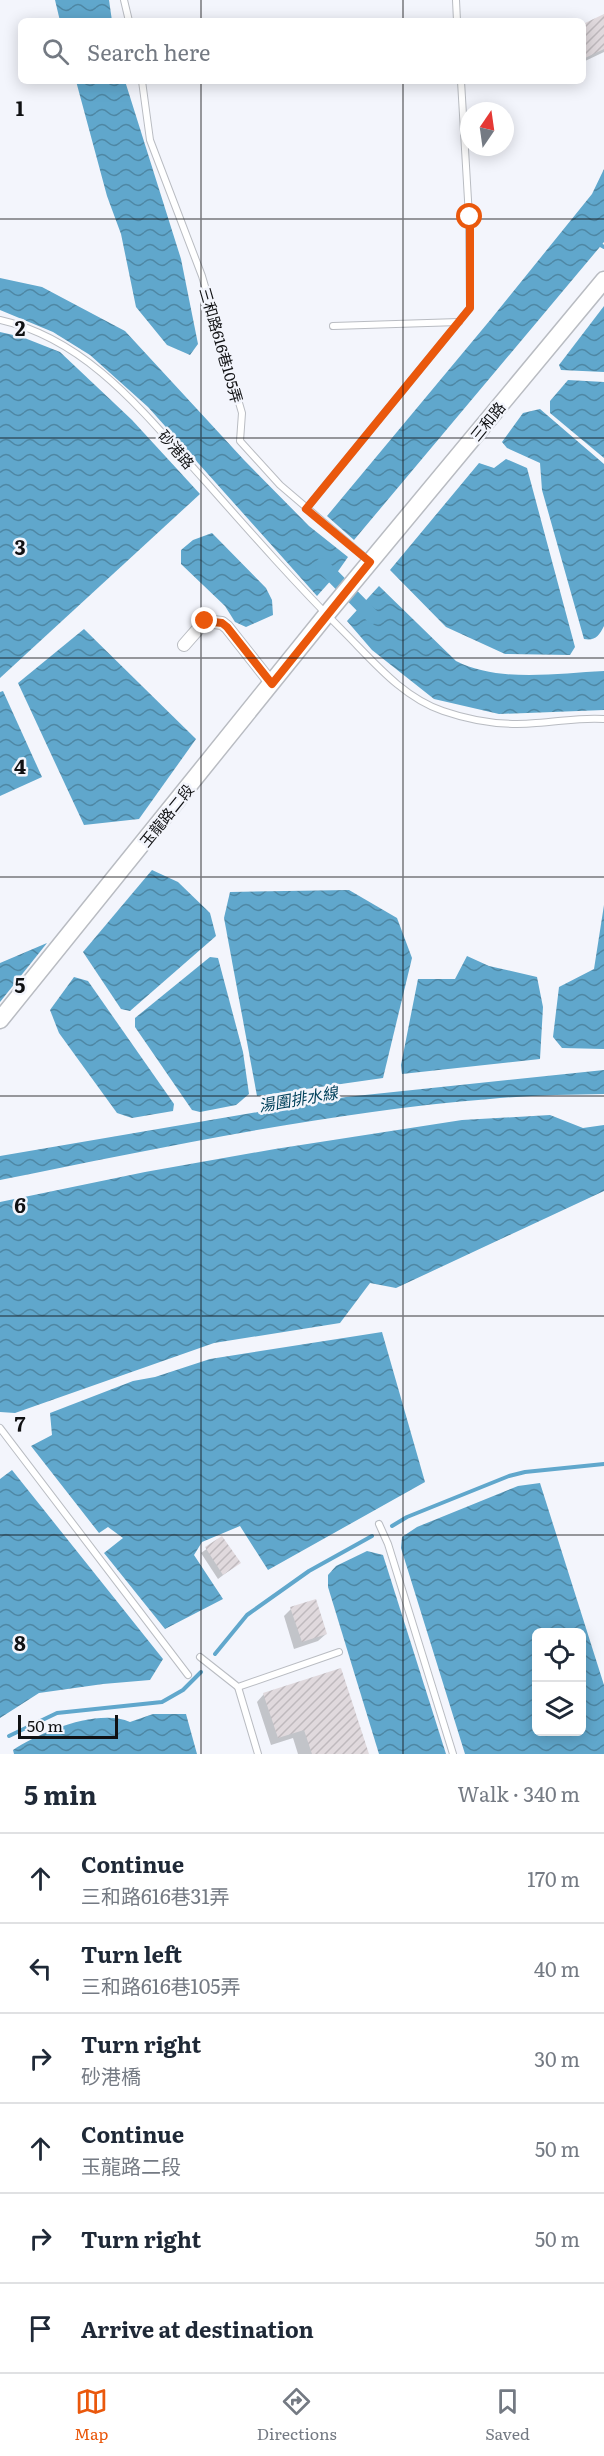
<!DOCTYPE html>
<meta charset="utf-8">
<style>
body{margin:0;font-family:Literata,"Noto Sans TC",serif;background:#f2f2f3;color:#1f2937}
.controls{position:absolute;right:18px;bottom:18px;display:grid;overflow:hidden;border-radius:9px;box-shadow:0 3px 15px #0003}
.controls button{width:54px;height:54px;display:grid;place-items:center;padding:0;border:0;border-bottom:2px solid #e0e1e3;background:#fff;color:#1f2937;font:30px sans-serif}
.compass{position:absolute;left:460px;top:102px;width:54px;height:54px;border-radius:50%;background:#fff;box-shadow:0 3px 15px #0003;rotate:13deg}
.scale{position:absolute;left:18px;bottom:15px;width:100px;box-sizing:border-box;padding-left:6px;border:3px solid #101113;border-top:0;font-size:16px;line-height:21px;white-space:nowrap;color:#101113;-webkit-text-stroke:4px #f3f5fc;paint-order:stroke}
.stop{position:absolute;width:18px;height:18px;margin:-14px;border:4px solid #ea580c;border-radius:50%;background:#fff}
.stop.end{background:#ea580c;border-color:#fff;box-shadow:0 2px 6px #0008}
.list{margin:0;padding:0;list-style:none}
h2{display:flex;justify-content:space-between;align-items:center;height:78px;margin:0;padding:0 24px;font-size:26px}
h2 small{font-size:20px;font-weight:400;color:#747a83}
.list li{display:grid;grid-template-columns:39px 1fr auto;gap:18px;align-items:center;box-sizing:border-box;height:90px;padding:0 24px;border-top:2px solid #e0e1e3}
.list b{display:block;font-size:22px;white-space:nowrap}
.list p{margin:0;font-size:20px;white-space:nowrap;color:#747a83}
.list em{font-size:20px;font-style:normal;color:#747a83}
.icon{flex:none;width:33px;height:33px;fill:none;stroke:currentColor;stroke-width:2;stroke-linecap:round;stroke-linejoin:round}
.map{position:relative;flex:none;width:604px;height:1754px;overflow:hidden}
.search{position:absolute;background:#fff;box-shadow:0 3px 15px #0003;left:18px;right:18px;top:18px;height:66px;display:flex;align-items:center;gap:15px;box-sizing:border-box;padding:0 21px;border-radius:9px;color:#747a83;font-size:22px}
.sheet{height:618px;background:#fff}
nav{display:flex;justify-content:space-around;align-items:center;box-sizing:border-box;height:84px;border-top:2px solid #e0e1e3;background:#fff;font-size:16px;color:#747a83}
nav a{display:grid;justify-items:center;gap:3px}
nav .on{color:#ea580c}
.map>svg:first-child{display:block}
.water{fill:url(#water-waves);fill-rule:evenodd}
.shadow{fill:#0003}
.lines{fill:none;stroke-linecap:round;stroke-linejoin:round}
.stream{stroke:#60a7cc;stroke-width:4}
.canal{stroke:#60a7cc;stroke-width:14}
.building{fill:url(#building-hatch)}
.lane-casing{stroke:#b9bcc2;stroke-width:8}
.street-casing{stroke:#b9bcc2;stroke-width:14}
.secondary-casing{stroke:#b9bcc2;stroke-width:19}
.lane{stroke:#fff;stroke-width:6}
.street{stroke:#fff;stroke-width:12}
.secondary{stroke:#fff;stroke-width:16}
.route{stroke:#ea580c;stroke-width:8}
.grid{fill:none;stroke:#101113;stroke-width:1.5;stroke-opacity:0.55}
.labels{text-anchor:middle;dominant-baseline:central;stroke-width:5;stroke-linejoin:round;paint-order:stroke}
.street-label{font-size:15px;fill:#101113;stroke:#f3f5fc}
.water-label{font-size:16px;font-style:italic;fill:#02425c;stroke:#f3f5fc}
.grid-label{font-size:20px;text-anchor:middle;font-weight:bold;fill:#101113;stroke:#f3f5fc;stroke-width:5;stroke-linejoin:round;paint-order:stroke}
</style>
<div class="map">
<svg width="604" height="1754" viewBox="0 0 604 1754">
<defs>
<pattern id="water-waves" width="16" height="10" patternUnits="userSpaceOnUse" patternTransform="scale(1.5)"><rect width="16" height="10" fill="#60a7cc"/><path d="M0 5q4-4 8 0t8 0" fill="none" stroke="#4e87a4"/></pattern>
<pattern id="building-hatch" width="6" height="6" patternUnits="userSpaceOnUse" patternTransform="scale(1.5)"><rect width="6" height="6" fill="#e0d9dd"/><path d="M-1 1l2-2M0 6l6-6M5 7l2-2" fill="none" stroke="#bfb9bd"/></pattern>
</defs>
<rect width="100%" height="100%" fill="#f3f5fc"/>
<g class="water">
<path d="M 55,0 L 109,0 L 112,21 L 60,21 Z"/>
<path d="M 76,81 L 125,81 L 181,259 L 198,344 L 190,355 L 167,345 L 136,307 L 121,234 L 107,196 Z"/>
<path d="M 604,169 L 604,242 L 354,540 L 327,516 L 491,319 L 592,194 Z"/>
<path d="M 0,278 L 42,287 L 125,331 L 244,460 L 309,526 L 348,557 L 334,577 L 317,596 L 148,407 L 90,355 L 53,332 L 0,310 Z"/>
<path d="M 604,306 L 604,372 L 561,370 L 559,365 Z"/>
<path d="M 0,332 L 22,337 L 60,352 L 132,420 L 200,494 L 0,678 Z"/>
<path d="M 568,380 L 604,382 L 604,458 L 550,413 L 550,401 Z"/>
<path d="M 540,409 L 604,464 L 604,626 C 599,636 595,641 584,639 L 542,490 L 540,463 L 507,448 L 502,442 L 523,413 Z"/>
<path d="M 506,459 L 527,468 L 575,647 L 570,655 L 505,654 L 446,627 L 390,570 L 479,463 L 494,468 Z"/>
<path d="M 212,533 L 266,588 L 272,600 L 273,615 L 246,627 L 235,622 L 225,606 L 181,564 L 181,550 L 193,540 Z"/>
<path d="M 379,586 L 456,661 C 500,683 557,673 604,671 L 604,710 L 499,714 L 434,699 L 372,650 L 347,621 Z"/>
<path d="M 84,629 L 196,739 L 139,819 L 84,825 L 18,683 Z"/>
<path d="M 3,691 L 42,777 L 0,796 L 0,692 Z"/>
<path d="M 152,870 L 178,882 L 210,913 L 216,936 L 130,1011 L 121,1009 L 83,952 Z"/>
<path d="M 349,890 L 397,918 L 412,958 L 383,1078 L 257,1096 L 224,918 L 230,892 Z"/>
<path d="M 604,905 L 604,1049 L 562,1048 L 553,1037 L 559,987 L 594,969 Z"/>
<path d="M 47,943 L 0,1002 L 0,963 Z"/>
<path d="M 467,956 L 489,966 L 537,977 L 543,1007 L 540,1059 L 402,1074 L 401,1065 L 418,979 L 455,979 Z"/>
<path d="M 210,957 L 218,958 L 243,1052 L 249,1094 L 236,1105 L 200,1112 L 192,1110 L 135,1027 L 135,1018 Z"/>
<path d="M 74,977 L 88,981 L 174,1104 L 173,1111 L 132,1118 L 117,1113 L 59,1033 L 50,1010 Z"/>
<path d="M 604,1070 L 604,1094 C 566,1095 528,1095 490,1099 C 327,1112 160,1148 0,1180 L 0,1156 L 346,1097 Z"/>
<path d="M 550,1115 L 583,1128 L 604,1125 L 604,1191 L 396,1288 L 370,1283 L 340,1323 L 214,1343 L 15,1413 L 0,1412 L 0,1202 L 145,1172 L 275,1149 L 462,1120 Z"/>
<path d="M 382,1332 L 425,1482 L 268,1570 L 240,1526 L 202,1542 L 194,1555 L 223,1599 L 165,1629 L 104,1553 L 123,1538 L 108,1527 L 99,1533 L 31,1446 L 52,1435 L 50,1413 L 133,1381 L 155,1377 L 210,1359 Z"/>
<path d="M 12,1470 L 163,1659 L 150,1680 L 103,1684 L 39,1693 L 0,1718 L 0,1479 Z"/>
<path d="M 540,1483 L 604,1685 L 604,1754 L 465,1754 L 401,1548 L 402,1537 L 417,1527 L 518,1486 ZM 536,1632 L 582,1632 L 582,1732 L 536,1732 Z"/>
<path d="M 367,1551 L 383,1555 L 446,1754 L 379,1754 L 328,1587 L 328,1575 L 336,1566 Z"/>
<path d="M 153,1714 L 186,1714 L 197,1754 L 14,1754 L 13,1750 C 40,1732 98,1708 130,1722 Z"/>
</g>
<g class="shadow">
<path d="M 604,16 L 604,52 L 583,62 L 583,26 Z"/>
<path d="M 222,1538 L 239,1563 L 218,1579 L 201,1553 Z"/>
<path d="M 291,1609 L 326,1634 L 318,1641 L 294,1649 L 284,1616 Z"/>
<path d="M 264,1694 L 367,1754 L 298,1754 L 293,1738 L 271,1745 L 257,1702 Z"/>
</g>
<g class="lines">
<g class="stream">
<path d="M 597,243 L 604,247"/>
<path d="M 392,1526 L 407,1517 L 509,1476 L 525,1472 L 604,1464"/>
<path d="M 215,1654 L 247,1615 L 309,1571 L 372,1536"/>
<path d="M 9,1736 L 57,1713 L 162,1702 L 183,1690 L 201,1672"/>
</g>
<path class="canal" d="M 322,565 L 373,617"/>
</g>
<g class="building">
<path d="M 604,14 L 604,49 L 583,59 L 583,24 Z"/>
<path d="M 222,1536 L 241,1563 L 223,1575 L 205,1547 Z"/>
<path d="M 316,1599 L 327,1634 L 302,1642 L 290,1607 Z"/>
<path d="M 341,1668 L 369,1754 L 312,1754 L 304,1730 L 278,1738 L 263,1693 Z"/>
</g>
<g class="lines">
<defs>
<g id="lane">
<path d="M 124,0 L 129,21"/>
<path d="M 456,0 L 457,21"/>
<path d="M 142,81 L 150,140 L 202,276 L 242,413 L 240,441 L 280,485 L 368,560"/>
<path d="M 0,320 C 90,340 147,417 206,482 C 251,533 296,584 344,632 C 373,661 402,697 443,711 C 472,721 505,726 536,723 C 559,722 581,717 604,719"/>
<path d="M 333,326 L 459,322"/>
<path d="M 306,509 L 470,308 L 469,217 L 461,81"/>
<path d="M 0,1428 L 188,1675"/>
<path d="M 379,1524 L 388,1544 L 453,1754"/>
<path d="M 200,1657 L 238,1687 L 339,1652"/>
<path d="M 238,1687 L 258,1754"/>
</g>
<path id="street" d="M 184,645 L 205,621 L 222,623 L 227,627 L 272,684"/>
<path id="secondary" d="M 0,1020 L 331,609 L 604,280"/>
</defs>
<use href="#lane" class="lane-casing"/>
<use href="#street" class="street-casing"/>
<use href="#secondary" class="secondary-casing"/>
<use href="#lane" class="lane"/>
<use href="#street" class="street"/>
<use href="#secondary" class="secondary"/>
</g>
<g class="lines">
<path class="route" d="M 205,621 L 222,623 L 227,627 L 272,684 L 370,562 L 306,509 L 470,308 L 470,217"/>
</g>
<path class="grid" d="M 201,0 L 201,21M 403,0 L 403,21M 201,81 L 201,1754M 403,81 L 403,1754M 0,219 L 604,219M 0,438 L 604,438M 0,658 L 604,658M 0,877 L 604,877M 0,1096 L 604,1096M 0,1316 L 604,1316M 0,1535 L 604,1535"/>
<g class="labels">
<g class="street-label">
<text transform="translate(222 345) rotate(74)">三和路616巷105弄</text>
<text transform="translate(487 421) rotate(-51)">三和路</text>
<text transform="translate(177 449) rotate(49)">砂港路</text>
<text transform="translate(166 815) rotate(-51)">玉龍路二段</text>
</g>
<g class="water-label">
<text transform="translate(298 1098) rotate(-10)">湯圍排水線</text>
</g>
</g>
<g class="grid-label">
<text x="20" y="116">1</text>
<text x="20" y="336">2</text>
<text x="20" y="555">3</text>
<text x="20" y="774">4</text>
<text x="20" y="993">5</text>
<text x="20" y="1213">6</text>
<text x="20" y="1432">7</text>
<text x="20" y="1651">8</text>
</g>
</svg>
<div class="controls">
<button><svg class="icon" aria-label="locate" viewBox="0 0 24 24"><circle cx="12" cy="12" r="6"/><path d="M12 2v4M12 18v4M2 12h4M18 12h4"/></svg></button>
<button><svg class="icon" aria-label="layers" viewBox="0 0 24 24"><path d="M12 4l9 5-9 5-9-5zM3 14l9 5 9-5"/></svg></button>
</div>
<svg class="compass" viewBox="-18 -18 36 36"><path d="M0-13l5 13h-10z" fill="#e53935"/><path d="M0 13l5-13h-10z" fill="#747a83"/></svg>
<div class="scale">50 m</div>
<div class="stop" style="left:470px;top:217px"></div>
<div class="stop end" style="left:205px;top:621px"></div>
<div class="search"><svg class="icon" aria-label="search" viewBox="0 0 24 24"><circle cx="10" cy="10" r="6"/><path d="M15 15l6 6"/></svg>Search here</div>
</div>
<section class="sheet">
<h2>5 min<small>Walk · 340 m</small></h2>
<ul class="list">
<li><svg class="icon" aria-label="ahead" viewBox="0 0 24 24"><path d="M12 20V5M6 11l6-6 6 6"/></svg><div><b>Continue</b><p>三和路616巷31弄</p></div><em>170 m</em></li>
<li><svg class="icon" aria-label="left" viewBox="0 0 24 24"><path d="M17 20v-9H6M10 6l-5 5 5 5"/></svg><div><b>Turn left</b><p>三和路616巷105弄</p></div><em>40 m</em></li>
<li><svg class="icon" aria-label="right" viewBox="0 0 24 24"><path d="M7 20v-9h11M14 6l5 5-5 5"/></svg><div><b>Turn right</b><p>砂港橋</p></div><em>30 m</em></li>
<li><svg class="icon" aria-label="ahead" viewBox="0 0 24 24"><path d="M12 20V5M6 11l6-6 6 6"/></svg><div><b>Continue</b><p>玉龍路二段</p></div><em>50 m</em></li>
<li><svg class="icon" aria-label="right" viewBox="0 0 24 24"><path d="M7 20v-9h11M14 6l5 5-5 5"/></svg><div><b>Turn right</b></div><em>50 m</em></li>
<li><svg class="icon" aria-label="arrive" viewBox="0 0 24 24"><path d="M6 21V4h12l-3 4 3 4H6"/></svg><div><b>Arrive at destination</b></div></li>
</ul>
</section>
<nav>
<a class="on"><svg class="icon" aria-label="map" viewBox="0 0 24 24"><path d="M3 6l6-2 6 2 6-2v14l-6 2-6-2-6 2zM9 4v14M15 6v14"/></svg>Map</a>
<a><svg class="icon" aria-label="directions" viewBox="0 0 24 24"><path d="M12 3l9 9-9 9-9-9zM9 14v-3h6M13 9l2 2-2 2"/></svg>Directions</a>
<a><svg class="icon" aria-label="saved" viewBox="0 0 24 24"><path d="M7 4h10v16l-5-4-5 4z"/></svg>Saved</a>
</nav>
